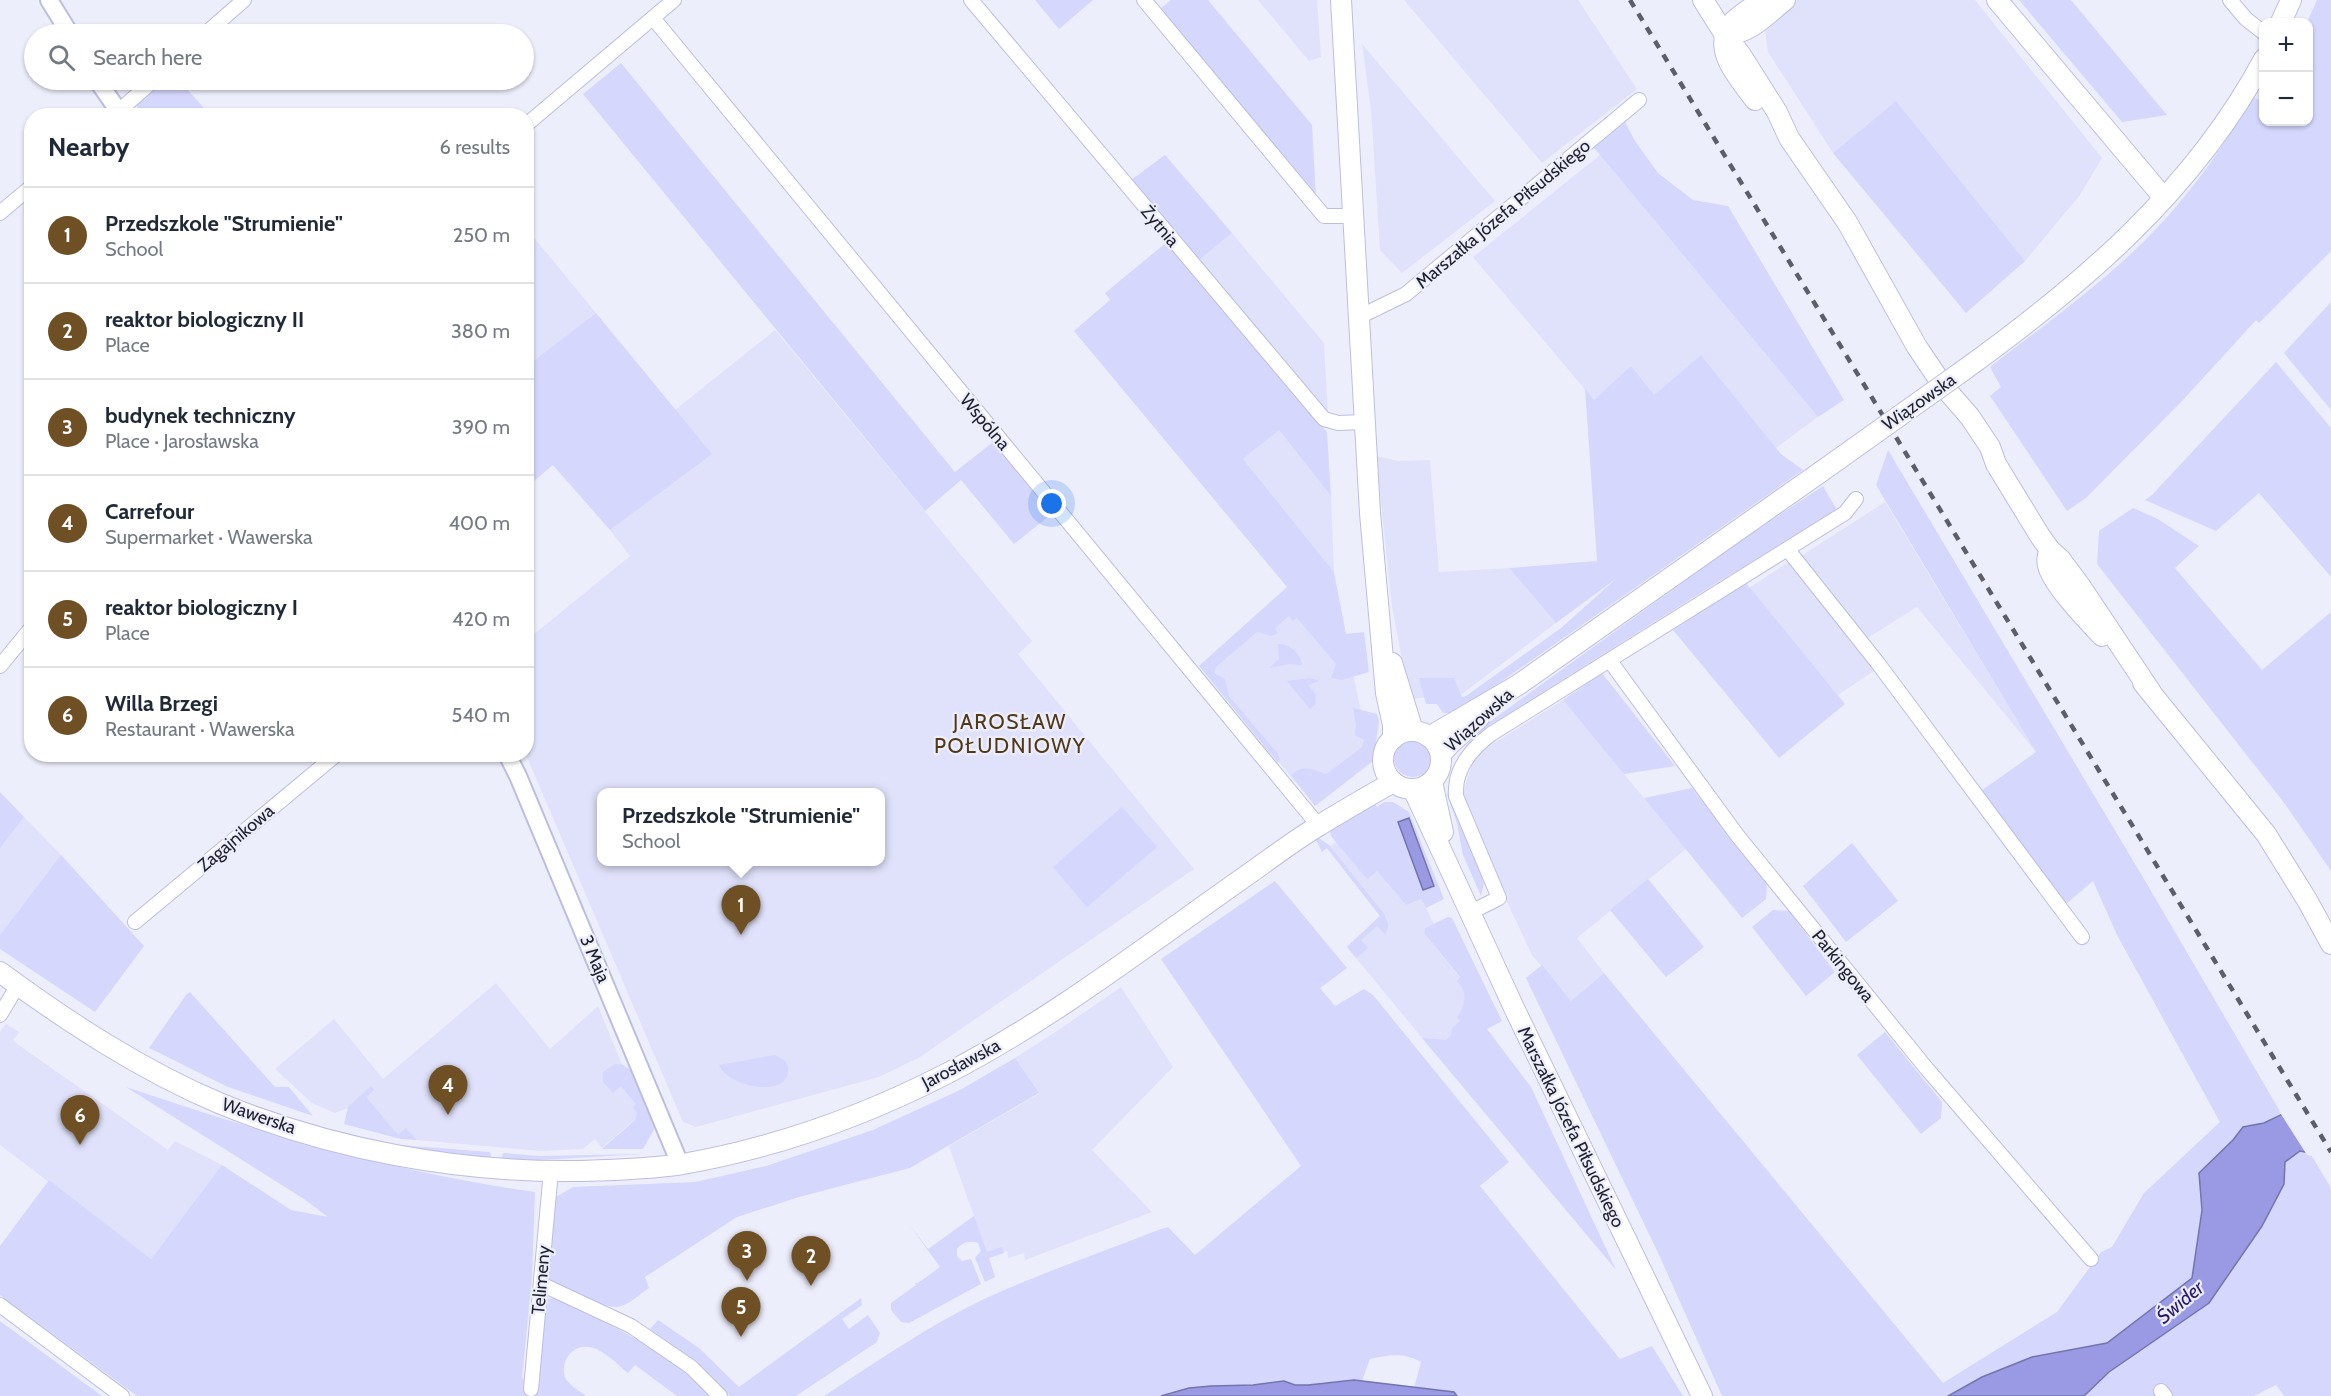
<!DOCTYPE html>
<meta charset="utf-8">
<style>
body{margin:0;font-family:Cabin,sans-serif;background:#f6f6f7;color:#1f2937}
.controls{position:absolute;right:18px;top:18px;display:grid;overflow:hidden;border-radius:12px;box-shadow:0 2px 4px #0004}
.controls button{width:54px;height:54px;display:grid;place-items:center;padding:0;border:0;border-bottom:2px solid #e0e1e3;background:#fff;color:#1f2937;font:30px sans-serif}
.you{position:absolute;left:1052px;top:504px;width:21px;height:21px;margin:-15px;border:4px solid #fff;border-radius:50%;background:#1a73e8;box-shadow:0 0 0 9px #1a73e833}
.badge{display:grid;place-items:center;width:39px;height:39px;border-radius:50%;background:#6f5025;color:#fff;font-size:20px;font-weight:700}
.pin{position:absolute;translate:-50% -50px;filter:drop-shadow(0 2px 3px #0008)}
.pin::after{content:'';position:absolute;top:32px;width:21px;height:18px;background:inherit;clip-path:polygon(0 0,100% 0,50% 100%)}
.popup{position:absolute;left:597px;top:788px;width:288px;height:78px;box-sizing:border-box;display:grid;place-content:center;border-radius:12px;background:#fff;filter:drop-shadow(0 2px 4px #0005);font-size:20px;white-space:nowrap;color:#747a83}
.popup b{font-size:22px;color:#1f2937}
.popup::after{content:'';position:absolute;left:50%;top:100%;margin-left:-12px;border:12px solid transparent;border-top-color:#fff}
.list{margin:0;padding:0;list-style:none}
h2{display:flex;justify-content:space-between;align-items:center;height:78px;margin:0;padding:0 24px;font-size:26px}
h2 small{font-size:20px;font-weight:400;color:#747a83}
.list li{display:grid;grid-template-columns:39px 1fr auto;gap:18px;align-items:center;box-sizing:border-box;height:96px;padding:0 24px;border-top:2px solid #e0e1e3}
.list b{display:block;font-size:22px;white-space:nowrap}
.list p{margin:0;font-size:20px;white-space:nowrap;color:#747a83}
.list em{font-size:20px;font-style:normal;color:#747a83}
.icon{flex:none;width:33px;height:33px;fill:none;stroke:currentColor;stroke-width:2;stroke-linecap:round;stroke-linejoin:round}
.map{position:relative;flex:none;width:2331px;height:1396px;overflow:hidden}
.search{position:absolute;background:#fff;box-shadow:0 2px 4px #0004;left:24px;top:24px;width:510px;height:66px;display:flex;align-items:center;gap:15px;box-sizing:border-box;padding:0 21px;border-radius:33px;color:#747a83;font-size:22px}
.panel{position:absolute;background:#fff;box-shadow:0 2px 4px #0004;left:24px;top:108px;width:510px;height:654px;border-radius:24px}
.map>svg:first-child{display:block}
.built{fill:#e0e2fb;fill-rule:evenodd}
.green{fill:#d5d7fd}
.water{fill:#999ae3;stroke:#7475ac;stroke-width:1.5}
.pier{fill:#edeefc}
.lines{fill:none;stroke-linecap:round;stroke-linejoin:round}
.minor-casing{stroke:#bcbee0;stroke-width:16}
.tertiary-casing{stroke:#bcbee0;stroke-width:20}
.secondary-casing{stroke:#bcbee0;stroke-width:22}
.minor{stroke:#fff;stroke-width:14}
.tertiary{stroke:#fff;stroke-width:16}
.secondary{stroke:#fff;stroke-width:20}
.rail{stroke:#5d5e6a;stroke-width:4.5;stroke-dasharray:8 8;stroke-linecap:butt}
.secondary-bridge-casing{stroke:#bcbee0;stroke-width:22;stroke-linecap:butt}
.secondary-bridge{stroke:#fff;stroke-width:20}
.labels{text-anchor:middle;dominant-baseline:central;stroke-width:4.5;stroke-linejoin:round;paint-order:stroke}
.street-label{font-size:18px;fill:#1f202c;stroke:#edeefc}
.water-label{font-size:20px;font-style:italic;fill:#2a1a6e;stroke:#edeefc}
.quarter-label{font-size:21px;letter-spacing:1.5px;fill:#513816;stroke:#edeefc}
</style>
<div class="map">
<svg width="2331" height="1396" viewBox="0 0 2331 1396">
<rect width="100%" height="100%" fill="#edeefc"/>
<g class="built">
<path d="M 1258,0 L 1317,0 L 1321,57 L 1309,61 Z"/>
<path d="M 1404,0 L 1578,0 L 1637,89 L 1542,163 Z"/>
<path d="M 1794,0 L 1975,0 L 2102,158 L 2080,195 L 2025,261 L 1896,101 L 1833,153 L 1768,52 L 1765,30 L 1788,12 L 1784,8 Z"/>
<path d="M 1362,44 L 1495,201 L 1402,273 L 1380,250 L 1371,110 Z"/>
<path d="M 1600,155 L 1818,417 L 1776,448 L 1701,355 L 1654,395 L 1594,400 L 1473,257 Z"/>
<path d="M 526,228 L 596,313 L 527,366 L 526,366 Z"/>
<path d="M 1232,233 L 1324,343 L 1328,415 L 1198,261 Z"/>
<path d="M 775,330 L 1032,641 L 1018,654 L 1194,869 L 920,1057 L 879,1077 L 696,1127 L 683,1122 L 526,755 L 527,640 L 630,556 L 610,530 L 711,454 L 675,410 ZM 602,792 L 880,792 L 880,862 L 602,862 Z"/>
<path d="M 1279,430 L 1331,496 L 1334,572 L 1243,459 Z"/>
<path d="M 1376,456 L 1399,461 L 1430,460 L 1439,572 L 1509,568 L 1556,623 L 1446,706 L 1434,696 L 1414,699 L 1401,655 L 1392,606 Z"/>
<path d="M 1885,502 L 2036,752 L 1917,607 L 1866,639 L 1798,558 Z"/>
<path d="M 1792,560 L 1877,669 L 1838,695 L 1749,588 Z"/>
<path d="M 1288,587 L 1351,664 L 1361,711 L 1364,742 L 1362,747 L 1303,791 L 1199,666 Z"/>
<path d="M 1563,700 L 1686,849 L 1577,938 L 1604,973 L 1571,1001 L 1532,955 L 1492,870 L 1462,796 L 1475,755 Z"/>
<path d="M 1375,816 L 1377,871 L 1406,905 L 1421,899 L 1434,924 L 1425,928 L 1424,933 L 1460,978 L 1463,988 L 1474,1010 L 1443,1046 L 1428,1045 L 1347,947 L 1380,916 L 1327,848 Z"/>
<path d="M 24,817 L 61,855 L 0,935 L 0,848 Z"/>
<path d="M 496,983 L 550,1049 L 598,1006 L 642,1113 L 602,1148 L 595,1139 L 583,1149 L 540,1151 L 417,1140 L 344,1124 L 348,1108 L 335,1113 L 312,1103 L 275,1069 L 334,1019 L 383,1079 Z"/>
<path d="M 1121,987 L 1173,1067 L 1092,1150 L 1152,1212 L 1025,1260 L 1024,1253 L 1008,1258 L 1007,1251 L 992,1256 L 987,1253 L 949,1146 L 1039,1094 L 1015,1058 L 1057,1031 Z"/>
<path d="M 6,1024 L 19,1032 L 13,1041 L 168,1150 L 175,1141 L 222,1165 L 151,1259 L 0,1145 L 0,1032 Z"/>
</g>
<g class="green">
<path d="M 1035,0 L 1093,0 L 1059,29 Z"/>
<path d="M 1171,0 L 1208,0 L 1312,125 L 1316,197 L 1160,9 Z"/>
<path d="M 2019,0 L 2071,0 L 2167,115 L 2122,122 Z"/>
<path d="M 2317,0 L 2331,0 L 2331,251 L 2259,323 L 2256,320 L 2183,400 L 2087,497 L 2067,511 L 1990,396 L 2001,387 L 1990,367 C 2039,329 2091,292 2136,249 C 2183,205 2220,152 2253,97 L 2263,102 L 2264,122 L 2308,122 L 2308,22 L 2307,22 Z"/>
<path d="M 621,63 L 955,472 L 993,442 L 1051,513 L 1049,516 L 1014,544 L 961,480 L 925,511 L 583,94 Z"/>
<path d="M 162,80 L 179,80 L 210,115 L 142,115 L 135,103 Z"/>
<path d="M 1896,101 L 2025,261 L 1966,313 L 1833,153 Z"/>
<path d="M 1625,122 L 1635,141 L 1658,173 L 1693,200 L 1728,206 L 1844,400 L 1818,417 L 1600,155 L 1594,148 Z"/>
<path d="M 1165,155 L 1232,233 L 1198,261 L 1131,180 Z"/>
<path d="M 1167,242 L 1327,432 L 1331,496 L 1279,430 L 1243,459 L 1334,572 L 1346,634 L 1364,632 L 1369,672 L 1342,680 L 1331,678 L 1336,664 L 1297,618 L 1293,621 L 1289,616 L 1275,628 L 1278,633 L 1272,636 L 1257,632 L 1216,667 L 1214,673 L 1225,679 L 1229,696 L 1278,754 L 1280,759 L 1278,763 L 1199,666 L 1287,587 L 1074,331 L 1110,300 L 1105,293 Z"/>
<path d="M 2331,302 L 2331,410 L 2284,353 Z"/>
<path d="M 596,313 L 712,454 L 610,530 L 553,465 L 527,487 L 527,366 Z"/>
<path d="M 1701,355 L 1781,454 L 1803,470 L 1451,717 L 1448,713 L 1443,713 L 1437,704 L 1426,704 L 1419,678 L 1454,678 L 1462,697 L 1466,696 L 1561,628 L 1617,578 L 1556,623 L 1509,568 L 1597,561 L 1585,388 L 1594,400 L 1631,366 L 1654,395 Z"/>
<path d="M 2276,362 L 2331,428 L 2331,577 L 2259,493 L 2216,531 L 2145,500 L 2152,495 Z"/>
<path d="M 1888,450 L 2144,879 L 2281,1113 L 2264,1123 L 2243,1127 L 2233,1140 L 2199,1173 L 2202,1210 L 2192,1278 L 2107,1343 L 2032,1357 L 1982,1377 L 1948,1396 L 1722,1396 L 1660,1257 L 1526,978 L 1542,965 L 1571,1001 L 1604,973 L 1943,1383 L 2057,1312 L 2101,1252 L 2112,1247 L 2144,1193 L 2220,1122 L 2117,935 L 2093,881 L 2066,904 L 1981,791 L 2036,752 L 1876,485 Z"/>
<path d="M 1823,486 L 1838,512 L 1715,584 L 1468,739 L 1467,738 L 1743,539 Z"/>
<path d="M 2133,508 L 2158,519 L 2199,546 L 2175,568 L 2262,670 L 2331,612 L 2331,871 L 2285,804 L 2097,564 L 2099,531 Z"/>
<path d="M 1746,583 L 1845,704 L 1779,758 L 1673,630 Z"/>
<path d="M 1278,644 C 1289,643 1301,654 1302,665 L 1290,664 L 1269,668 L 1279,659 Z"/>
<path d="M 1602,673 L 1675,766 L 1624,774 L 1563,700 Z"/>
<path d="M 1310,678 L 1320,681 L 1308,685 L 1316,695 L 1315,705 L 1310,709 L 1287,681 Z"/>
<path d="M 1353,708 L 1377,714 L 1379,722 L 1373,761 L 1315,806 L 1291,775 C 1303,764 1312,769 1326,774 L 1362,747 L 1364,740 L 1355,735 L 1356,725 Z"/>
<circle cx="1413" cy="758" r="19"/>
<path d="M 1692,788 L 1767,883 L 1766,899 L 1742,918 L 1644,798 Z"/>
<path d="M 1449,791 L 1484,883 L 1481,896 L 1463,855 L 1457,823 L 1447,795 Z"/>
<path d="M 0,792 L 24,817 L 0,848 Z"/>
<path d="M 1373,801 L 1377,807 L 1384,802 L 1393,802 L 1409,812 L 1444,899 L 1426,908 L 1421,899 L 1406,905 L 1377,871 L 1367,879 L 1331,836 L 1330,829 Z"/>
<path d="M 1122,807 L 1157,847 L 1087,907 L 1053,867 Z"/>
<path d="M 1317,837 L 1329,845 L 1384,914 C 1387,922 1391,926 1385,934 L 1377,926 L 1361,940 L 1368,948 L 1356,958 L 1347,947 L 1380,916 L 1327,848 L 1322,852 L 1315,838 Z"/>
<path d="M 1852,843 L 1898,901 L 1846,942 L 1803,886 Z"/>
<path d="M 61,855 L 144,946 L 95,1012 L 0,949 L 0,935 Z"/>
<path d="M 1648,879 L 1704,947 L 1666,977 L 1610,910 Z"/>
<path d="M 1275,881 L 1347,968 L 1320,988 L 1335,1006 L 1364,989 L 1373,995 L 1509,1162 L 1480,1186 L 1620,1359 L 1652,1346 L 1683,1396 L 1457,1396 L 1454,1392 L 1414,1388 L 1421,1362 C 1403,1352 1389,1355 1370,1359 L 1362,1381 L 1325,1382 L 1308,1385 L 1295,1385 L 1284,1382 L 1253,1385 L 1211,1386 L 1189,1388 L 1161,1396 L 824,1396 C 876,1362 928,1326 984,1299 C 1041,1273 1100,1253 1158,1230 L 1168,1227 L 1195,1255 L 1301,1166 L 1161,959 Z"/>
<path d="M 1773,910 L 1789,911 L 1835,972 L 1806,996 L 1752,927 Z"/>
<path d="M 1448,917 L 1452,918 L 1502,1021 L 1487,1029 L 1531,1087 L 1616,1270 L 1422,1038 L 1446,1040 L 1451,1035 L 1452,1028 L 1460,1021 L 1457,1017 C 1466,1004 1468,994 1457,981 L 1460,977 L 1424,933 L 1425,928 Z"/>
<path d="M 190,992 L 275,1087 L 289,1087 L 313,1116 L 228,1087 L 149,1048 L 186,995 Z"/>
<path d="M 1885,1032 L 1942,1102 L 1941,1118 L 1921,1134 L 1857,1055 Z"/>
<path d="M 775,1055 C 781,1058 787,1060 788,1068 C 791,1100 727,1087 719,1065 Z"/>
<path d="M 1015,1058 L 1039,1093 L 910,1168 L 799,1197 L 737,1217 L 645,1277 L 649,1288 C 639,1295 628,1306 616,1307 C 606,1307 557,1290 550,1283 C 548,1280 548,1277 547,1274 L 556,1197 L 573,1187 L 695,1182 L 766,1166 L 873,1130 L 960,1090 Z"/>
<path d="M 615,1064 L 623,1065 L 634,1072 L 657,1124 L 643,1149 L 602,1149 L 635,1120 L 637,1113 L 633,1107 L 636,1104 L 621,1086 L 613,1093 L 603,1082 L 603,1072 Z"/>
<path d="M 371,1086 L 374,1090 L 366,1097 L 398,1135 L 406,1128 L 417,1140 L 401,1139 L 344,1124 L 348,1107 Z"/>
<path d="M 126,1087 C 260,1132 394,1173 535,1192 L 532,1277 L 522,1378 L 535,1388 L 546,1299 L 553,1298 C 607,1323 669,1350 709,1396 L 677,1396 L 635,1365 L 628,1373 C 617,1364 603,1349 589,1347 C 572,1344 560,1362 565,1377 C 568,1385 580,1391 586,1396 L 137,1396 L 0,1295 L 0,1246 L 49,1180 L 151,1259 L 222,1165 L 291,1210 L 328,1217 L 304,1199 Z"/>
<path d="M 400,1145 L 489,1152 L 491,1154 L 490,1161 L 405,1149 Z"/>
<path d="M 2300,1151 L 2310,1153 L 2331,1188 L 2331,1396 L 2284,1396 L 2276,1385 L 2254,1396 L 2084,1396 L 2109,1372 L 2284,1184 L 2285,1162 Z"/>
<path d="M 503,1153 L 539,1156 L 642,1154 L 523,1161 L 501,1159 Z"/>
<path d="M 974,1216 L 987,1252 L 1002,1247 L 1004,1253 L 989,1258 L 995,1277 L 985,1282 L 975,1258 L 981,1251 L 978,1243 C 970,1240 961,1243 957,1249 L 957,1256 L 962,1261 L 971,1259 L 981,1284 L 909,1323 L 901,1322 L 891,1310 L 891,1303 L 916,1285 L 915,1283 L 918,1283 L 940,1267 L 908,1223 L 928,1249 Z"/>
<path d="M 861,1298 L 862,1305 L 842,1319 L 849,1329 L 868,1315 L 880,1333 L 877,1342 L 796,1396 L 730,1396 L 698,1363 L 650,1329 L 658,1320 L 699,1348 L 739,1387 Z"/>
<path d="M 0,1321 L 102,1396 L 0,1396 Z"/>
</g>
<g class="water">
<path d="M 1409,818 L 1434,886 L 1423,890 L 1398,822 Z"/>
<path d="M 2331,1087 L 2331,1142 L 2310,1153 L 2300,1151 L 2285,1162 L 2284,1184 L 2262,1226 L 2209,1303 L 2109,1372 L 2084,1396 L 1948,1396 L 1982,1377 L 2032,1357 L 2107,1343 L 2192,1278 L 2202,1210 L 2199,1173 L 2233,1140 L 2243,1127 L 2264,1123 L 2317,1097 Z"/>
<path d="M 1354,1380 L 1454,1392 L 1457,1396 L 1161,1396 L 1189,1388 L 1211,1386 L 1253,1385 L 1284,1381 L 1295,1385 L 1308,1385 Z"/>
</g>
<path class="pier" d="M 2331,1084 L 2331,1145 L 2312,1156 L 2307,1155 L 2279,1111 L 2294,1106 L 2296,1099 L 2307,1093 L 2316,1094 Z"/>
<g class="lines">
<defs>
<g id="minor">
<path d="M 971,0 L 1324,419 L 1338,423 L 1364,422"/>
<path d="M 1144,0 L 1324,216 L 1353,216"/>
<path d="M 2230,0 L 2246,19 L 2264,33"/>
<path d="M 653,18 L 1318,825"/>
<path d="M 205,34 L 244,0"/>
<path d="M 113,116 L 154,80"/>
<path d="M 526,125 L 674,0"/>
<path d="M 0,213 L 32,186"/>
<path d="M 1359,317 L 1406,294 L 1639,100"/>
<path d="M 1788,550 L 1877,662 L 2082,937"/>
<path d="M 1610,661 L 1737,835 L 1927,1069 L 2091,1259"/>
<path d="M 0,666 L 32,627"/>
<path d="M 1469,913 L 1499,898 L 1456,796 C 1454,769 1471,749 1491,734 L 1845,513 L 1856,499"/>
<path d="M 135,922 L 337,754"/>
<path d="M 0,1015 L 18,985"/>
<path d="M 541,1284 L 631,1326 L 691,1367 L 720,1396"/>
<path d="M 0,1305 L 122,1396"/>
<path d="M 531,1389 L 551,1171"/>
<path d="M 2161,1391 L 2165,1396"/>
</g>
<g id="tertiary">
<path d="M 49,0 L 70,34"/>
<path d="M 97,80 L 122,116"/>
<path d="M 507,754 L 518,776 L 680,1164"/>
</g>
<g id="secondary">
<path d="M 1341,0 L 1370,513 L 1386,693 L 1393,725 L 1393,739"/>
<path d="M 1703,0 L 1725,35 L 1741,55 L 1777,112 L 1789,138 L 1847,222 L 1917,347 L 1944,387 L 1970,417 L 1990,447 L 1996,464 L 2040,536 L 2050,550 L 2061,560 L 2081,587 L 2151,692"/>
<path d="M 1997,0 L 2164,198"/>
<path d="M 2281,22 L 2291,0"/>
<path d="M 1725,35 C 1750,34 1766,15 1785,0"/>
<path d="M 1755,100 C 1740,79 1710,49 1732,23 C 1740,14 1752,8 1762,0"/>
<path d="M 1964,370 C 2082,285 2194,190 2264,59"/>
<path d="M 2050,550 C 2047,556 2046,562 2049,569 C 2057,589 2086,619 2102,636"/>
<path d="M 1392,663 L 1413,731"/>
<path d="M 2143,683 L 2266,834 L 2307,900 L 2331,944"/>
<circle cx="1412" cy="760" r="29"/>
<path d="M 1429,737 L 1518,685 L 1822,471"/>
<path d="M 1441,754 L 1451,743 L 1479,718"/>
<path d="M 1432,782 L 1443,832"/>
<path d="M 1413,789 L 1515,1010 L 1702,1396"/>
<path d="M 0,972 C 68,1022 141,1070 219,1103 C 333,1150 459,1173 582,1171 C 616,1170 650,1169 683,1164 C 774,1148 864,1116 946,1074 C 1051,1020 1146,946 1243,878 C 1269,860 1293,841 1320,825 C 1344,810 1369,796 1393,782"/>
</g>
</defs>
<use href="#minor" class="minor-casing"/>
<use href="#tertiary" class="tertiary-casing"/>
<use href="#secondary" class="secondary-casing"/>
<use href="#minor" class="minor"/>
<use href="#tertiary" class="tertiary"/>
<use href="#secondary" class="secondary"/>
<path class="rail" d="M 1630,0 L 2331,1152"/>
<defs>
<path id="secondary-bridge" d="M 1822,471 L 1964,370"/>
</defs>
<use href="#secondary-bridge" class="secondary-bridge-casing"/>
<use href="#secondary-bridge" class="secondary-bridge"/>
</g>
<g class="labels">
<g class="street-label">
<text transform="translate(1503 214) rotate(-40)">Marszałka Józefa Piłsudskiego</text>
<text transform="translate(1160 226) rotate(50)">Żytnia</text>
<text transform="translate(1919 402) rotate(-35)">Wiązowska</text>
<text transform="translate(985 422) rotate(50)">Wspólna</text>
<text transform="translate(1479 720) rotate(-42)">Wiązowska</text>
<text transform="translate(236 838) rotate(-40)">Zagajnikowa</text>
<text transform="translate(595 959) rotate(67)">3 Maja</text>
<text transform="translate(1843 966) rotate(51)">Parkingowa</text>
<text transform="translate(961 1064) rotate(-28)">Jarosławska</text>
<text transform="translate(259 1116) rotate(19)">Wawerska</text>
<text transform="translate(1571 1127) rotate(64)">Marszałka Józefa Piłsudskiego</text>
<text transform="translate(541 1280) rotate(-85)">Telimeny</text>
</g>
<g class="water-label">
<text transform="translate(2180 1302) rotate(-40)">Świder</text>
</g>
<g class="quarter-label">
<text x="1010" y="721">JAROSŁAW<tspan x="1010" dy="24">POŁUDNIOWY</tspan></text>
</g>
</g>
</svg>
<div class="controls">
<button>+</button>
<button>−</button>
</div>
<div class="you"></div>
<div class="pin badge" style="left:741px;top:935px">1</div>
<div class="popup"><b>Przedszkole &quot;Strumienie&quot;</b>School</div>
<div class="pin badge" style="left:811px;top:1286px">2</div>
<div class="pin badge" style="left:747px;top:1281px">3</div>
<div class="pin badge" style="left:448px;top:1115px">4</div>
<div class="pin badge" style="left:741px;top:1337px">5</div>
<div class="pin badge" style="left:80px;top:1145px">6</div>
<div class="search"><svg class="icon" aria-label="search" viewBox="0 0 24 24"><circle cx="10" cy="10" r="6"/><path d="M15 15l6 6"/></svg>Search here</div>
<section class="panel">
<h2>Nearby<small>6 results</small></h2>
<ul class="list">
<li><span class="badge">1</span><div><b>Przedszkole &quot;Strumienie&quot;</b><p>School</p></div><em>250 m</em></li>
<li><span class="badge">2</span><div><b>reaktor biologiczny II</b><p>Place</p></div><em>380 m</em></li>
<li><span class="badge">3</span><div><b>budynek techniczny</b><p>Place · Jarosławska</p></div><em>390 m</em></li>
<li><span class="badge">4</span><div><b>Carrefour</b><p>Supermarket · Wawerska</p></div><em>400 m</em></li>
<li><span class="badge">5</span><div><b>reaktor biologiczny I</b><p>Place</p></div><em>420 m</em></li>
<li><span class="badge">6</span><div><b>Willa Brzegi</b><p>Restaurant · Wawerska</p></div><em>540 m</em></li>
</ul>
</section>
</div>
